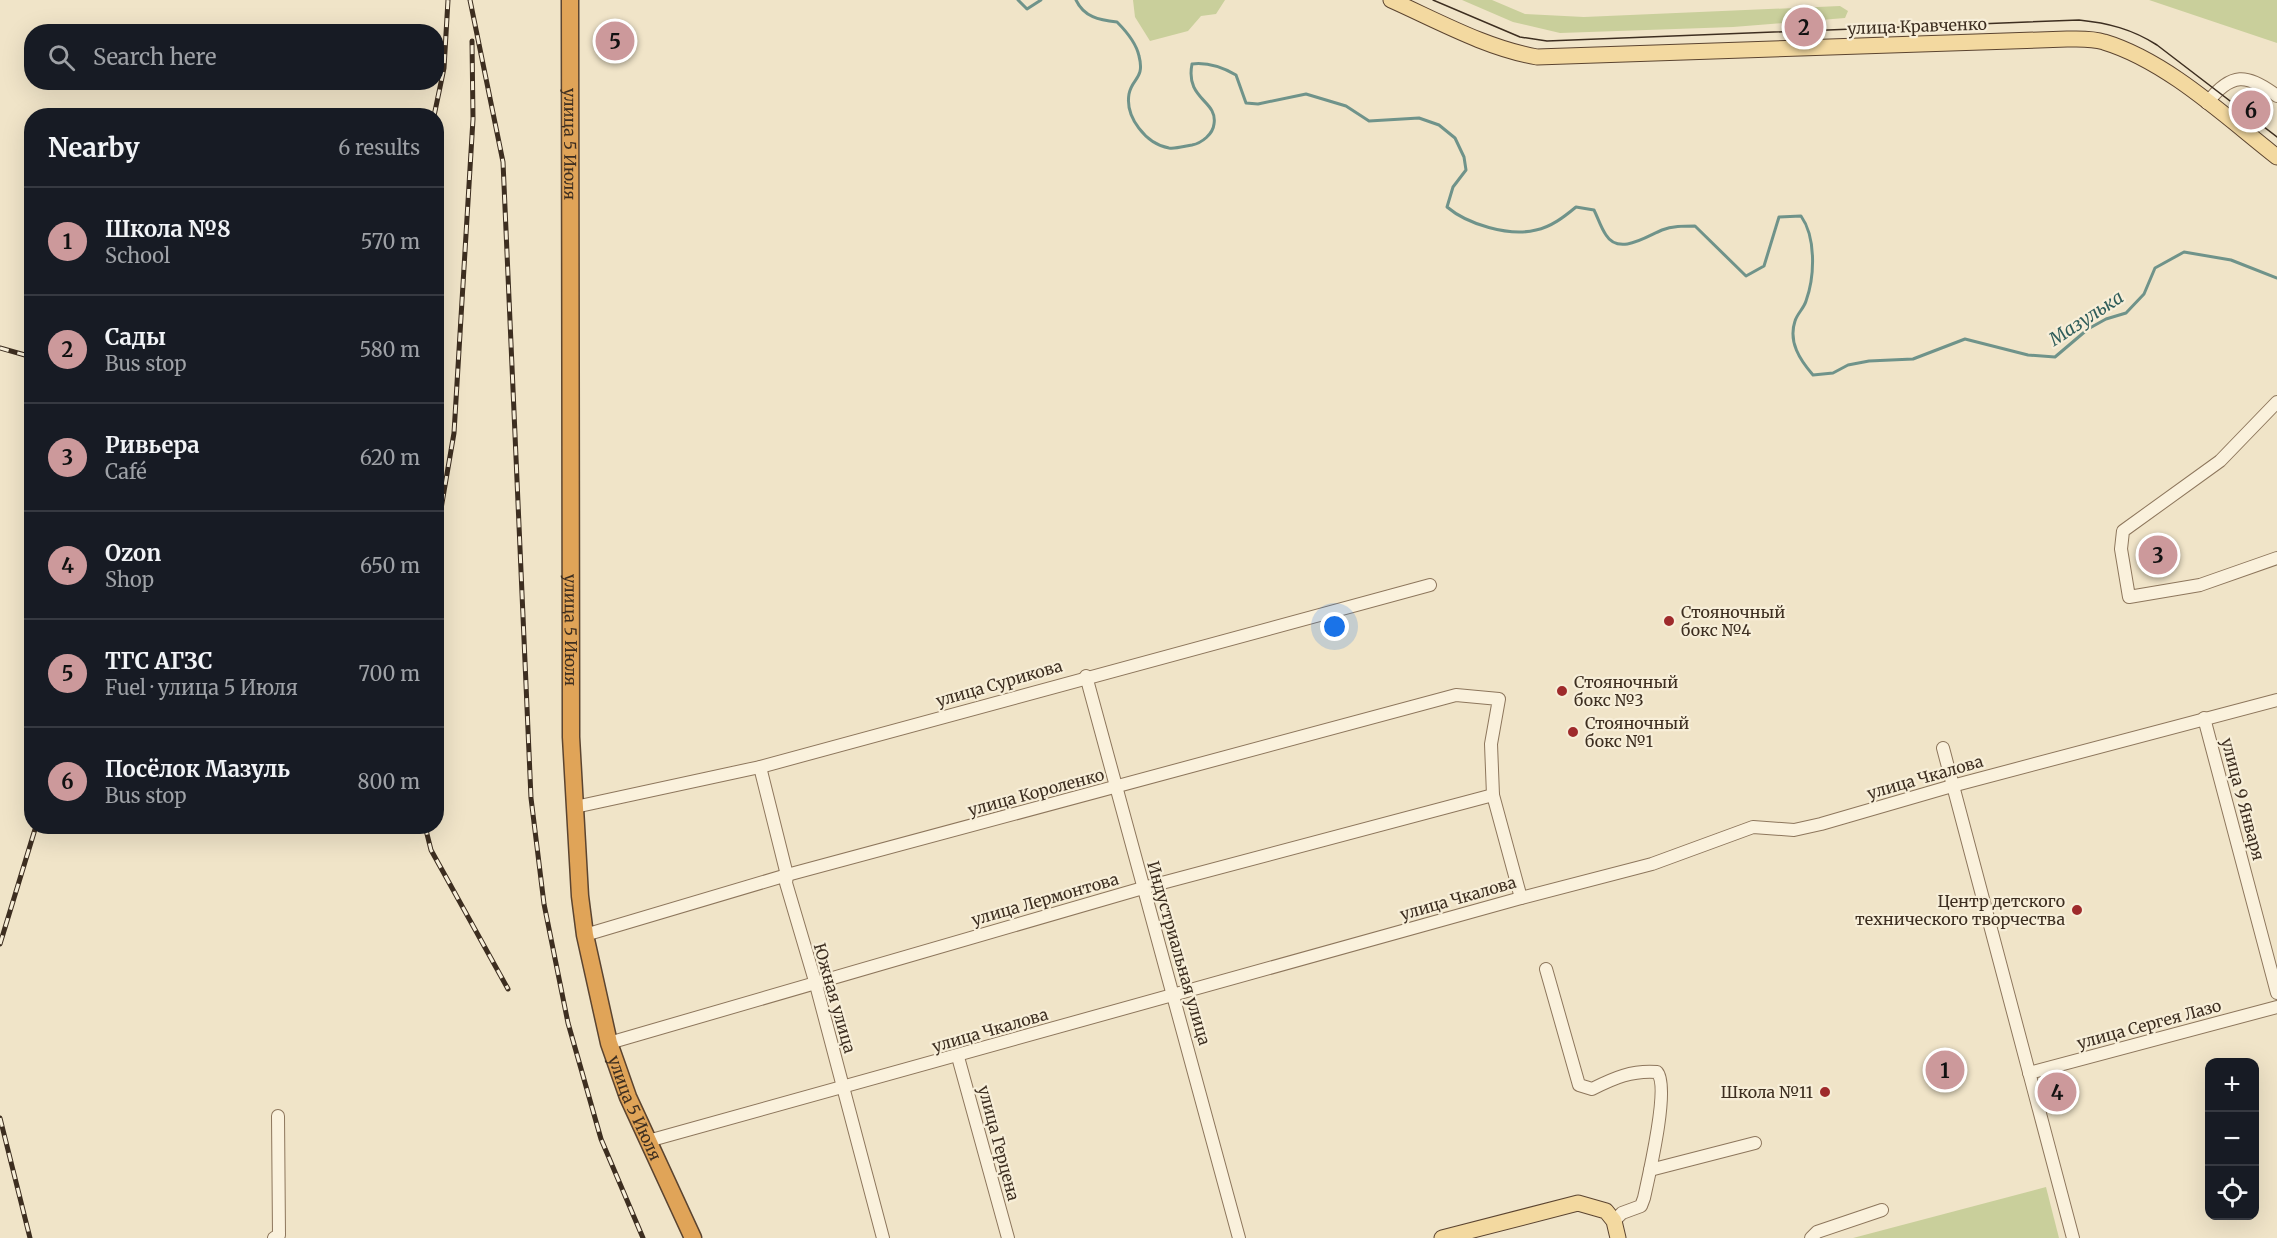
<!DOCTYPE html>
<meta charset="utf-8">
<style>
body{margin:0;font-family:Merriweather,serif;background:#242831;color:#f1f3f6}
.controls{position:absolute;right:18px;bottom:18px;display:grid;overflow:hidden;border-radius:12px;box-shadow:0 6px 24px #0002}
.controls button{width:54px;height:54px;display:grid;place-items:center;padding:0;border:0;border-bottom:2px solid #363941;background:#171b24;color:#f1f3f6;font:30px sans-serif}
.you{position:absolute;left:1335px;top:627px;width:21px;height:21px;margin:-15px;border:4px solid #fff;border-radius:50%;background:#1a73e8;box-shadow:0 0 0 9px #1a73e833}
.badge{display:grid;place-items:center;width:39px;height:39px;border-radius:50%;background:#cc999b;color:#111;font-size:20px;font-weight:700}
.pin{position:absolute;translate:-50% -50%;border:3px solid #fff;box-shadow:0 2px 6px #0006}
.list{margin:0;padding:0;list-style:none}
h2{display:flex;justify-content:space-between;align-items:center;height:78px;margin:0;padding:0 24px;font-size:26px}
h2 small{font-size:20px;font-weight:400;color:#9ea1a6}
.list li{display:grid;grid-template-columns:39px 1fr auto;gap:18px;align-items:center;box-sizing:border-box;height:108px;padding:0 24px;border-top:2px solid #363941}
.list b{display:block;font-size:22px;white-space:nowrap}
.list p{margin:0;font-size:20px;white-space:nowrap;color:#9ea1a6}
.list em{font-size:20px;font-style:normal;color:#9ea1a6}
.icon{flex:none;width:33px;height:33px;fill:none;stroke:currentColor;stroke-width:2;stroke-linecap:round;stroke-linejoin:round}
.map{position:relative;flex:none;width:2277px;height:1238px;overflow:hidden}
.search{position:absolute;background:#171b24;box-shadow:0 6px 24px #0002;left:24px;top:24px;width:420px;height:66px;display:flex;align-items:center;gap:15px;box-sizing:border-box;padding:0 21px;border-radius:24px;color:#9ea1a6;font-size:22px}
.panel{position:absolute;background:#171b24;box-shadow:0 6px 24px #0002;left:24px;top:108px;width:420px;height:726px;border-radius:24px}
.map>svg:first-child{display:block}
.green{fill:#c9cf9b}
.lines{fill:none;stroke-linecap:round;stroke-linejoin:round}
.stream{stroke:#6f938a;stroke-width:3}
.minor-casing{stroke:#8d765c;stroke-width:14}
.major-casing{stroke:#5b4430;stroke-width:17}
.highway-casing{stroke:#5b4430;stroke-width:19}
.minor{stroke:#faf1dc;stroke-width:12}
.major{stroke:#f3d9a0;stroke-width:15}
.highway{stroke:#e0a458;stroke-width:16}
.tram{stroke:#3d2e20;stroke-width:1.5}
.rail-casing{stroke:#3d2e20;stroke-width:5}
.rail{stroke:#f7eed8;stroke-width:3;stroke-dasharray:9;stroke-linecap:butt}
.poi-dot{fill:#9e2a2b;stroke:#f7eed8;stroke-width:2}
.labels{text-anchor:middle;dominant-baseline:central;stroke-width:4.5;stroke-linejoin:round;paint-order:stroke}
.street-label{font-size:16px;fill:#3d2e20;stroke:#f7eed8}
.poi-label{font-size:16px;fill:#3d2e20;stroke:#f7eed8;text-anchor:start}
.water-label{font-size:18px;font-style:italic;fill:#2f5d5a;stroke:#f7eed8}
</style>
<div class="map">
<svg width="2277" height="1238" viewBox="0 0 2277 1238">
<rect width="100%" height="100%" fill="#f0e4c8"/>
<g class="green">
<path d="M 1133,0 L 1225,0 L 1216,14 L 1201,16 L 1188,31 L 1150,41 L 1135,17 Z"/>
<path d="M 1462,0 L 1492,0 L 1525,14 L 1584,17 L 1840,6 L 1848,11 L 1845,18 L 1733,27 L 1560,33 L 1513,22 Z"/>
<path d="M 2149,0 L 2277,0 L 2277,43 L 2155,2 Z"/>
<path d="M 2046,1187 L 2059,1238 L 1853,1238 Z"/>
</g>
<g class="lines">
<g class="stream">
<path d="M 1018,0 L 1027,9 L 1041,0"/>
<path d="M 1076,0 C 1084,17 1099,20 1117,22 C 1126,31 1136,42 1139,56 C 1145,79 1132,78 1129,94 C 1125,117 1146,144 1169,148 C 1176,149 1185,146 1192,145 C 1202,143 1213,134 1214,124 C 1218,100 1185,100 1192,64 C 1208,62 1222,67 1236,75 L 1246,103 L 1258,104 L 1306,94 L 1346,106 L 1369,121 L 1419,118 L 1439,125 L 1455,138 L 1464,157 L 1466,170 L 1453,187 L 1447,207 C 1467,224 1509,237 1536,230 C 1551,227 1564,217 1576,207 L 1594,210 C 1598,218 1601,228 1606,235 C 1619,256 1647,236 1662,230 C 1672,226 1683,226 1695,226 L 1746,276 L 1764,266 L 1779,217 L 1801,216 C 1816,237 1815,276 1806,301 C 1804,308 1797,314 1795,321 C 1788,342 1800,360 1813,375 L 1833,373 L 1848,365 L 1869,361 L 1913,359 L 1965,339 L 2028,355 L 2055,357 L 2088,329 L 2106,319 L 2126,313 L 2144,294 L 2155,268 L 2184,252 L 2231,260 L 2277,278"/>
</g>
<defs>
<g id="minor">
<path d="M 2207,103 C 2231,72 2247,73 2277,96"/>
<path d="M 2277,402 L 2220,461 L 2123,531 L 2121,549 L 2129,597 L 2200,585 L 2277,558"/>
<path d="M 1086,676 L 1239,1238"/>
<path d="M 2204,718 L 2277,993"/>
<path d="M 1943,748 L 2073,1238"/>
<path d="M 760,767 L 787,875 L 786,883 L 815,981 L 883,1238"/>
<path d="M 575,807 L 760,767 L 1430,585"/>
<path d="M 585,935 L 787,875 L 1456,695 L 1499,699 L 1491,744 L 1493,795 L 1521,898"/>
<path d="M 1546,969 L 1579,1085 L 1592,1089 C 1614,1078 1632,1070 1657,1072 C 1670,1086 1649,1175 1644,1198 L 1641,1206 L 1622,1213 L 1614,1221"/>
<path d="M 609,1043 L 1143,888 L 1493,795"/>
<path d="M 958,1057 L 1008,1238"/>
<path d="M 2029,1073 L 2277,1007"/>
<path d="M 648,1141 L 1521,898 L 1652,864 L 1753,827 L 1794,830 L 1821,824 L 1952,786 L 2277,700"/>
<path d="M 1650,1170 L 1755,1143"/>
<path d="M 274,1238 L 279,1235 L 278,1116"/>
<path d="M 1811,1238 L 1817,1232 L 1882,1210"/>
</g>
<g id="major">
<path d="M 1391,0 C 1438,21 1486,48 1537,57 L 2067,39 C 2079,39 2092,38 2104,42 C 2167,61 2226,117 2277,157"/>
<path d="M 1442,1238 L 1578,1203 L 1606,1211 L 1614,1221 L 1618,1238"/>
</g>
<g id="highway">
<path id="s1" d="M 570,0 L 571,737 L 580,896 L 585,935 L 609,1043 L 628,1097 L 693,1238"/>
</g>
</defs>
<use href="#minor" class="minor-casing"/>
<use href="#major" class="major-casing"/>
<use href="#highway" class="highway-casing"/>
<use href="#minor" class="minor"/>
<use href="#major" class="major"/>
<use href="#highway" class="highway"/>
<path class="tram" d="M 1433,0 L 1520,37 L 1547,41 L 2079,20 C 2108,23 2132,29 2157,45 L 2277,137"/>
<defs>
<g id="rail">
<path d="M 470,0 L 503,162 L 531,798 L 544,904 L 568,1023 L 601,1139 L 643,1238"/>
<path d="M 434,116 L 444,68 L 448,0"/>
<path d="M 0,348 L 32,357"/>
<path d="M 436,538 L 454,433 L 473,119 L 472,41"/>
<path d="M 425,826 L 431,850 L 508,989"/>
<path d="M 0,944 L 36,826"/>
<path d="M 0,1118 L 30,1238"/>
</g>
</defs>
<use href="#rail" class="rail-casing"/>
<use href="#rail" class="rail"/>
</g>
<g class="poi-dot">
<circle cx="1669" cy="621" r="6"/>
<circle cx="1562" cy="691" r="6"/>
<circle cx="1573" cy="732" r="6"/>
<circle cx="2077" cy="910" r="6"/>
<circle cx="1825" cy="1092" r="6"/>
</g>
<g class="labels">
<g class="street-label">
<text transform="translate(1917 26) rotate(-2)">улица Кравченко</text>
<text stroke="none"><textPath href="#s1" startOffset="144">улица 5 Июля</textPath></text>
<text stroke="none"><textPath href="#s1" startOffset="630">улица 5 Июля</textPath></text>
<text transform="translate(999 683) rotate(-16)">улица Сурикова</text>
<text transform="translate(1925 777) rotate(-16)">улица Чкалова</text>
<text transform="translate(1036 792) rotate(-15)">улица Короленко</text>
<text transform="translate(2243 799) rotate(75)">улица 9 Января</text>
<text transform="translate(1458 898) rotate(-16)">улица Чкалова</text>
<text transform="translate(1045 899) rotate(-16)">улица Лермонтова</text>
<text transform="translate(1179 953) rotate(74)">Индустриальная улица</text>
<text transform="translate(835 998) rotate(74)">Южная улица</text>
<text transform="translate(2149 1024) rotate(-15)">улица Сергея Лазо</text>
<text transform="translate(990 1030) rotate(-16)">улица Чкалова</text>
<text stroke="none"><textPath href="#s1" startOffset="1116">улица 5 Июля</textPath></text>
<text transform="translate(999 1143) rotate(75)">улица Герцена</text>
</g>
<g class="poi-label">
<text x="1681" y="612">Стояночный<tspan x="1681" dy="18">бокс №4</tspan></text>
<text x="1574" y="682">Стояночный<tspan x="1574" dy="18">бокс №3</tspan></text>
<text x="1585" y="723">Стояночный<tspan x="1585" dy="18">бокс №1</tspan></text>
<text x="2065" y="901" text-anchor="end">Центр детского<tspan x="2065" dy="18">технического творчества</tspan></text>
<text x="1813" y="1092" text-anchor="end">Школа №11</text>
</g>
<g class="water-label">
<text transform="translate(2086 318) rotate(-33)">Мазулька</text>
</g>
</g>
</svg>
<div class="controls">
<button>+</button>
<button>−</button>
<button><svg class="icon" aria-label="locate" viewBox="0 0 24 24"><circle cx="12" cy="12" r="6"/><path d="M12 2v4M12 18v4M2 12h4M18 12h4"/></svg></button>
</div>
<div class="you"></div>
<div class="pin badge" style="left:1945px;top:1070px">1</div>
<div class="pin badge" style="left:1804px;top:27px">2</div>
<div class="pin badge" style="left:2158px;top:555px">3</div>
<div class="pin badge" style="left:2057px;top:1092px">4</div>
<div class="pin badge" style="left:615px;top:41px">5</div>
<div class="pin badge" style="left:2251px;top:110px">6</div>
<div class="search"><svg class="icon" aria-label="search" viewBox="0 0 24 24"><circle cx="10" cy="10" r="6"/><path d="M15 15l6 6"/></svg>Search here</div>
<section class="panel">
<h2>Nearby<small>6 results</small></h2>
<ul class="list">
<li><span class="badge">1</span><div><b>Школа №8</b><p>School</p></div><em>570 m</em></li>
<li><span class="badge">2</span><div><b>Сады</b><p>Bus stop</p></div><em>580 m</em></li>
<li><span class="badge">3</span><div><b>Ривьера</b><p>Café</p></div><em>620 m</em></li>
<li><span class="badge">4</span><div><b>Ozon</b><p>Shop</p></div><em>650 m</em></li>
<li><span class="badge">5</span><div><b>ТГС АГЗС</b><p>Fuel · улица 5 Июля</p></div><em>700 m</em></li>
<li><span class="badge">6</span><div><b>Посёлок Мазуль</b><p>Bus stop</p></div><em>800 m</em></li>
</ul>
</section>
</div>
